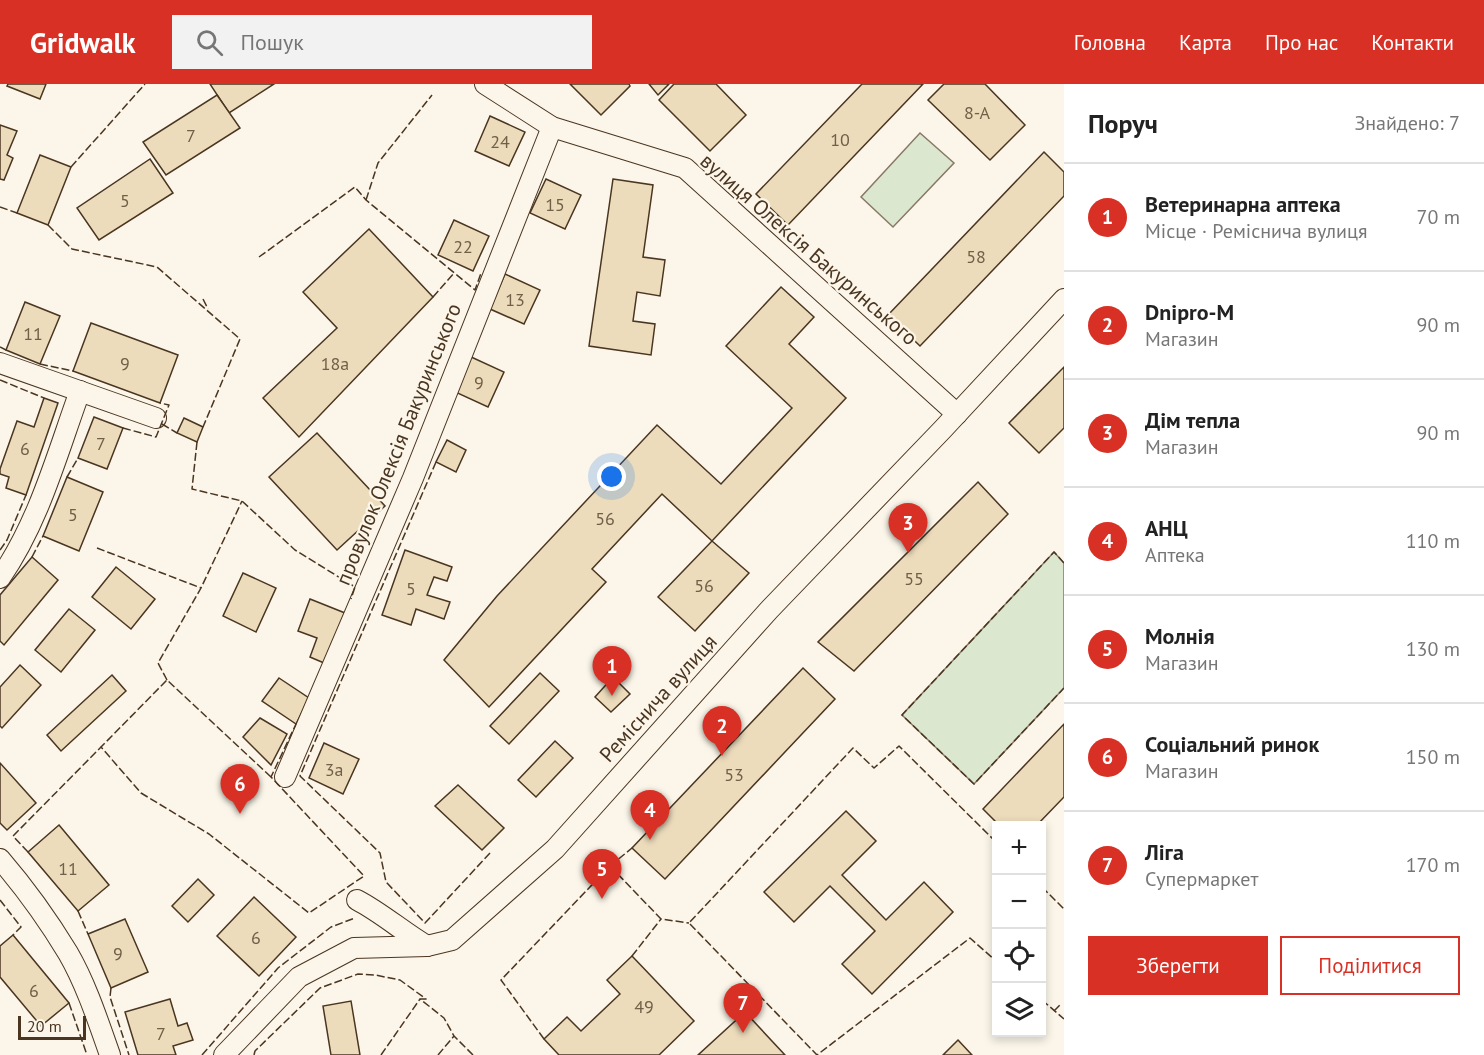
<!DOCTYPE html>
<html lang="uk">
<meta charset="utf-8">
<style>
body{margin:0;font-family:"PT Sans",sans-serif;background:#f2f2f2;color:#222}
.controls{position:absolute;right:18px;bottom:18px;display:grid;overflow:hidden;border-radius:0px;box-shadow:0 3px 9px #0003}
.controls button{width:54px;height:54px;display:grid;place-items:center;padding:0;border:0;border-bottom:2px solid #e0e0e0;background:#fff;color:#222;font:30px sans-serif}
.scale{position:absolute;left:18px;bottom:15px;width:68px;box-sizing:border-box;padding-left:6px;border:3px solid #4a3520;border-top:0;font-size:16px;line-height:21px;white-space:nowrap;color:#4a3520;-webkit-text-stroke:4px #fbf6e9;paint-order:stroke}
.you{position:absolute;left:612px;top:393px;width:21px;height:21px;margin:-15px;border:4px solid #fff;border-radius:50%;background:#1a73e8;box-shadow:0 0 0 9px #1a73e833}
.badge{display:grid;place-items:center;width:39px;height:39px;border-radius:50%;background:#d93025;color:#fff;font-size:20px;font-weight:700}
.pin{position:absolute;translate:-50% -50px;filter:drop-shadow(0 2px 3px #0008)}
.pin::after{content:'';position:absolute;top:32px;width:21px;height:18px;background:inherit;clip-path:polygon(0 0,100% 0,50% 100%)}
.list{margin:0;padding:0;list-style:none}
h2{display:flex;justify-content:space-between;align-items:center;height:78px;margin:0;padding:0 24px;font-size:26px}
h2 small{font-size:20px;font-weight:400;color:#767676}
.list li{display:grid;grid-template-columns:39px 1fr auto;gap:18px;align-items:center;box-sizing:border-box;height:108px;padding:0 24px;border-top:2px solid #e0e0e0}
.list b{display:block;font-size:22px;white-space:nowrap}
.list p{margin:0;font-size:20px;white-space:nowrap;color:#767676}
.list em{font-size:20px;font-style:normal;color:#767676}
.actions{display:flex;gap:12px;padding:18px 24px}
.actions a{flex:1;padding:14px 0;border:2px solid #d93025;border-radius:0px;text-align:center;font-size:21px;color:#d93025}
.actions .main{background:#d93025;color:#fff}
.icon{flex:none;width:33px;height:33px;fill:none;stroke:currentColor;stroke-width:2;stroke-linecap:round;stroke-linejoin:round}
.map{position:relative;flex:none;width:1064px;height:971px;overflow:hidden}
header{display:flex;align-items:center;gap:36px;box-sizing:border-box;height:84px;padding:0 30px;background:#d93025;color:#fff}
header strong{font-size:28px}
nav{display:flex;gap:33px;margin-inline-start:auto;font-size:21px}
.search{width:420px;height:54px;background:#f2f2f2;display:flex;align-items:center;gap:15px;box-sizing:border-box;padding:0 21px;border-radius:0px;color:#767676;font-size:22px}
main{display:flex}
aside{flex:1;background:#fff}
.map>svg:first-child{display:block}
.green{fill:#dce7d0;stroke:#887966;stroke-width:1.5}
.building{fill:#ecdcbc;stroke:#4a3520;stroke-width:1.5}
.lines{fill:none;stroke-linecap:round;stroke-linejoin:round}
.minor-casing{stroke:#4a3520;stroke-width:22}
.minor{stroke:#fbf6e9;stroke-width:20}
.fence{stroke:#4a3520;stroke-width:1.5;stroke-dasharray:8 3;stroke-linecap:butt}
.labels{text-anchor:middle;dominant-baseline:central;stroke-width:4.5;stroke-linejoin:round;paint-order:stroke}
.number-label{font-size:18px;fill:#725f47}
.street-label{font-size:21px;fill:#4a3520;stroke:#fbf6e9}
</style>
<header>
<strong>Gridwalk</strong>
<div class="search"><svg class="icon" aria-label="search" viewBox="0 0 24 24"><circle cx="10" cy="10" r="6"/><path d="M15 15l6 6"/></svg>Пошук</div>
<nav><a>Головна</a><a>Карта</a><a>Про нас</a><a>Контакти</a></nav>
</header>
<main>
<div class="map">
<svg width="1064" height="971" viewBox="0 0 1064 971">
<rect width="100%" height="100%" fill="#fbf6e9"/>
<g class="green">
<path d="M 920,49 L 954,79 L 893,143 L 861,113 Z"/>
<path d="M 1054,468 L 1064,479 L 1064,604 L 974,700 L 902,631 Z"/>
</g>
<g class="building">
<path d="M 8,0 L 46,0 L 40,15 L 7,2 Z"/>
<path d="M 210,0 L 274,0 L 229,29 Z"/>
<path d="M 570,0 L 629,0 L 630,2 L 601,31 Z"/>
<path d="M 649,0 L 669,0 L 658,11 Z"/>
<path d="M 674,0 L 716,0 L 746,31 L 710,67 L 659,16 Z"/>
<path d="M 862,0 L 923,0 L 788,141 L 756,110 Z"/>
<path d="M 944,0 L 985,0 L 1025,41 L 990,76 L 928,16 Z"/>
<path d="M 217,11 L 240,44 L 166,91 L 143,58 Z"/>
<path d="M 490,32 L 525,48 L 509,82 L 475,67 Z"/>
<path d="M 0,41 L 17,47 L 7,71 L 13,74 L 4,96 L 0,95 Z"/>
<path d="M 1044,68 L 1064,88 L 1064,112 L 920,262 L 888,231 Z"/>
<path d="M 40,71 L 71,83 L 48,141 L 17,129 Z"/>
<path d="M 150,75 L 173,109 L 99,156 L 77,124 Z"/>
<path d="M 546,95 L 581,111 L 565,145 L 530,129 Z"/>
<path d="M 613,95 L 653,101 L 643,173 L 665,176 L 660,212 L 637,208 L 633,237 L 655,240 L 651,271 L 589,262 Z"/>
<path d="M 454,136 L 489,152 L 473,187 L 438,171 Z"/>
<path d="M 369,145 L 433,213 L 299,353 L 263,314 L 337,244 L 303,208 Z"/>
<path d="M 505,190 L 540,206 L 524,240 L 490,225 Z"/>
<path d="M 781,203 L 814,233 L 789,260 L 846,314 L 712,457 L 662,410 L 592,485 L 606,498 L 489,623 L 444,576 L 497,512 L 657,341 L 721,400 L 792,324 L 726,262 Z"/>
<path d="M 25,218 L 60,232 L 40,280 L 6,266 Z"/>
<path d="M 91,239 L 178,271 L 160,319 L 73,287 Z"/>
<path d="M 469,272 L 504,288 L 488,323 L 453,307 Z"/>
<path d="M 1064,283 L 1064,344 L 1039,369 L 1009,339 Z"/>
<path d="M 44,314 L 58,319 L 26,411 L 6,404 L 9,393 L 0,390 L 0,385 L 17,337 L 34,343 Z"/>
<path d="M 94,333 L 123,344 L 107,385 L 78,374 Z"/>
<path d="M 184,334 L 203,343 L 197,358 L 177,349 Z"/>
<path d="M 317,349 L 385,422 L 337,466 L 269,393 Z"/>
<path d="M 447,356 L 466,366 L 456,388 L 436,378 Z"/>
<path d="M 67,393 L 103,408 L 79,467 L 43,452 Z"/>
<path d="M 978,398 L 1008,430 L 854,587 L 818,558 Z"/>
<path d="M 712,457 L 749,489 L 695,547 L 658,513 Z"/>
<path d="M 405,466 L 452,483 L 447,497 L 434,493 L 427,511 L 450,518 L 444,535 L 416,525 L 411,541 L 382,531 Z"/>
<path d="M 32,473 L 58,496 L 4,561 L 0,557 L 0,511 Z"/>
<path d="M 116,483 L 155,515 L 131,545 L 92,513 Z"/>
<path d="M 243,489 L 276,504 L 256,548 L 223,532 Z"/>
<path d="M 310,515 L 345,529 L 324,579 L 310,573 L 317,554 L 298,547 Z"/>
<path d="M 69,525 L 95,546 L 61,588 L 35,566 Z"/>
<path d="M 20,581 L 41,601 L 2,644 L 0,642 L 0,603 Z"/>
<path d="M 803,584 L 835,615 L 665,795 L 632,764 Z"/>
<path d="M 540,589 L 559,607 L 509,660 L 490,642 Z"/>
<path d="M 112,591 L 126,607 L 61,667 L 47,651 Z"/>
<path d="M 613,593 L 630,610 L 611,628 L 595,613 Z"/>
<path d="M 279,594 L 309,614 L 296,640 L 262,617 Z"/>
<path d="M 260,634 L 287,650 L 271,681 L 243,653 Z"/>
<path d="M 1064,640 L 1064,713 L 1036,742 L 1000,742 L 983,725 Z"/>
<path d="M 555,657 L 573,674 L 536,713 L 518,696 Z"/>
<path d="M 324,659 L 359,675 L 343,710 L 309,694 Z"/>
<path d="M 0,679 L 36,719 L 7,746 L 0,739 Z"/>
<path d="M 458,701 L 504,744 L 482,766 L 435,722 Z"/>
<path d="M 846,727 L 876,757 L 842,791 L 886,836 L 924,798 L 953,828 L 872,910 L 842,880 L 875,847 L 830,802 L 794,838 L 764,808 Z"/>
<path d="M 59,741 L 109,801 L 78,827 L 28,768 Z"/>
<path d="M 198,795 L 214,811 L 188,838 L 172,822 Z"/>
<path d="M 254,813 L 296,853 L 259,892 L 217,852 Z"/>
<path d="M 125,835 L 148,888 L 111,904 L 88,850 Z"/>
<path d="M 13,851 L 69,919 L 41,942 L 0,893 L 0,862 Z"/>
<path d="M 632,872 L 694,937 L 659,971 L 559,971 L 544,955 L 567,933 L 581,947 L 620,910 L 607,896 Z"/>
<path d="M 170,915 L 178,942 L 187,939 L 193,956 L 173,962 L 176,971 L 138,971 L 125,928 Z"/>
<path d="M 351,917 L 360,971 L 331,971 L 323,922 Z"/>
<path d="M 745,928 L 785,971 L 698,971 Z"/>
<path d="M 958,956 L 972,971 L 943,971 Z"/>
</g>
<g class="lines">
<defs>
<g id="minor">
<path d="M 485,0 L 552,43 L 685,84 L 957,330"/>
<path d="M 0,279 L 156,334"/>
<path d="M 0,494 C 39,438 57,370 80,307"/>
<path d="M 285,693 L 413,394 L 552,43"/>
<path d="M 0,775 C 25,804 48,836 68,869 C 86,900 98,937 110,971"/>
<path d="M 357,816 C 382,829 403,848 427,862"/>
<path d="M 224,971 L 299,893 L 354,864 L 427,862 L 452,856 L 555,765 L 769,526 L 943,345 L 1064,215"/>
</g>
</defs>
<use href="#minor" class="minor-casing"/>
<use href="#minor" class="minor"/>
<g class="fence">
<path d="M 71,83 L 145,0"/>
<path d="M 366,116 L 378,79 L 432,11"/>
<path d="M 0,123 L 17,129"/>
<path d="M 48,141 L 72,165 L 157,183 L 240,255 L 203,343"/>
<path d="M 259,173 L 355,103 L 366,116 L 475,206 L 481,189"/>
<path d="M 433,213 L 454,189"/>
<path d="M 203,215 L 208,225"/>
<path d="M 0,263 L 6,266"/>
<path d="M 40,280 L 73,287"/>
<path d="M 0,296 L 44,314"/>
<path d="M 162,340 L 177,349"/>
<path d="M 123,344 L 156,353 L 169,321 L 160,319"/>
<path d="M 197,358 L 192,405 L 242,417 L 295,466 L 355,503 L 351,515"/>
<path d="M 436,378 L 300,692 L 380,769 L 386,798 L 425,839 L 490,769"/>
<path d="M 67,393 L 78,374"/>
<path d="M 97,464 L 201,504"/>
<path d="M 0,466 L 7,456 L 26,411"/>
<path d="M 32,473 L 43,452"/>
<path d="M 1064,479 L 1054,468 L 902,631 L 974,700 L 1064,604"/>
<path d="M 167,596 L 158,579 L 201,504 L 242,417"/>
<path d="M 271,693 L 167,596 L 101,663 L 141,709 L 209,750 L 309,829 L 364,792 L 271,693 L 296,640"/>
<path d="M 996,758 L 899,662 L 874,684 L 853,664 L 689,839 L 817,971 L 970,854 L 996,877"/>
<path d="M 28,768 L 13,752 L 101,663"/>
<path d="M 610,782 L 632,764"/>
<path d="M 1042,803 L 1064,825"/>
<path d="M 0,816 L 21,843 L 13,851"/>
<path d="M 78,827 L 88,850"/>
<path d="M 632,872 L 661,835"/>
<path d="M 111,904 L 110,913 L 129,971"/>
<path d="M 1042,916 L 1064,935"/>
<path d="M 69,919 L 87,971"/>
<path d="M 1054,927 L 1061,920"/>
<path d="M 544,955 L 501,896 L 610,782 L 661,835 L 689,839"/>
<path d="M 202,971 L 278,884 L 331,843 L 355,834"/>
<path d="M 254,971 L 255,967 L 320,904 L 358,890 L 375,891 L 400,896 L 426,915 L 420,915 L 444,934 L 454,952 L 473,971"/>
<path d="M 381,971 L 420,915"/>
<path d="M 438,971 L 454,952"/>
</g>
</g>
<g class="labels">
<g class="number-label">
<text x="977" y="28">8-А</text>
<text x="191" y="51">7</text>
<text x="840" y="55">10</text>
<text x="500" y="57">24</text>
<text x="125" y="116">5</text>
<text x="555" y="120">15</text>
<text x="463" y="162">22</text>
<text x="976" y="172">58</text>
<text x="515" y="215">13</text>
<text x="33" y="249">11</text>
<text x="125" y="279">9</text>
<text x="335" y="279">18а</text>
<text x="479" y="298">9</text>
<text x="101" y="359">7</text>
<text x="25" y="364">6</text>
<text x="73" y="430">5</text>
<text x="605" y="434">56</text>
<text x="914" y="494">55</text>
<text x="704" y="501">56</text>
<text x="411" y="504">5</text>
<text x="334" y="685">3а</text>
<text x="734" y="690">53</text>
<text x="68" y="784">11</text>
<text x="256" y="853">6</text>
<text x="118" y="869">9</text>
<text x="34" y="906">6</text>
<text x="644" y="922">49</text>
<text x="161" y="949">7</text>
</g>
<g class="street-label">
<text transform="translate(809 165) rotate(41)">вулиця Олексія Бакуринського</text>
<text transform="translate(398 360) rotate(-68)">провулок Олексія Бакуринського</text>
<text transform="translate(658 614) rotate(-48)">Реміснича вулиця</text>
</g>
</g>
</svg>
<div class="controls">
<button>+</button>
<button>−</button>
<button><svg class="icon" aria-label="locate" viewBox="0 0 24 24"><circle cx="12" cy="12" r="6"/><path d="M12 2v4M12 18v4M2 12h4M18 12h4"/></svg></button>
<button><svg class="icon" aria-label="layers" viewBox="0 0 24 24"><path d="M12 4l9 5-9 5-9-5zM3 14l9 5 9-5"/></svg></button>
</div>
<div class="scale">20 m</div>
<div class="you"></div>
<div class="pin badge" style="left:612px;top:612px">1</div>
<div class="pin badge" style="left:722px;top:672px">2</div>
<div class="pin badge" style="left:908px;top:469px">3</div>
<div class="pin badge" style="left:650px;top:756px">4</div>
<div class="pin badge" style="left:602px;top:815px">5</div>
<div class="pin badge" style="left:240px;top:730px">6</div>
<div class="pin badge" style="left:743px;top:949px">7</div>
</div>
<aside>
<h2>Поруч<small>Знайдено: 7</small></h2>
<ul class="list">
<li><span class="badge">1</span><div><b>Ветеринарна аптека</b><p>Місце · Реміснича вулиця</p></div><em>70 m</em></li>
<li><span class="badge">2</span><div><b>Dnipro-M</b><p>Магазин</p></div><em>90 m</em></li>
<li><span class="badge">3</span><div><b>Дім тепла</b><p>Магазин</p></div><em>90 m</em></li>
<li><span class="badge">4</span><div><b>АНЦ</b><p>Аптека</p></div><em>110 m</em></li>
<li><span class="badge">5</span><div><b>Молнія</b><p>Магазин</p></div><em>130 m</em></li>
<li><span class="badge">6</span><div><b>Соціальний ринок</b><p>Магазин</p></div><em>150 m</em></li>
<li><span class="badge">7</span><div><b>Ліга</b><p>Супермаркет</p></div><em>170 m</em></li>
</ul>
<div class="actions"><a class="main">Зберегти</a><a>Поділитися</a></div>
</aside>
</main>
